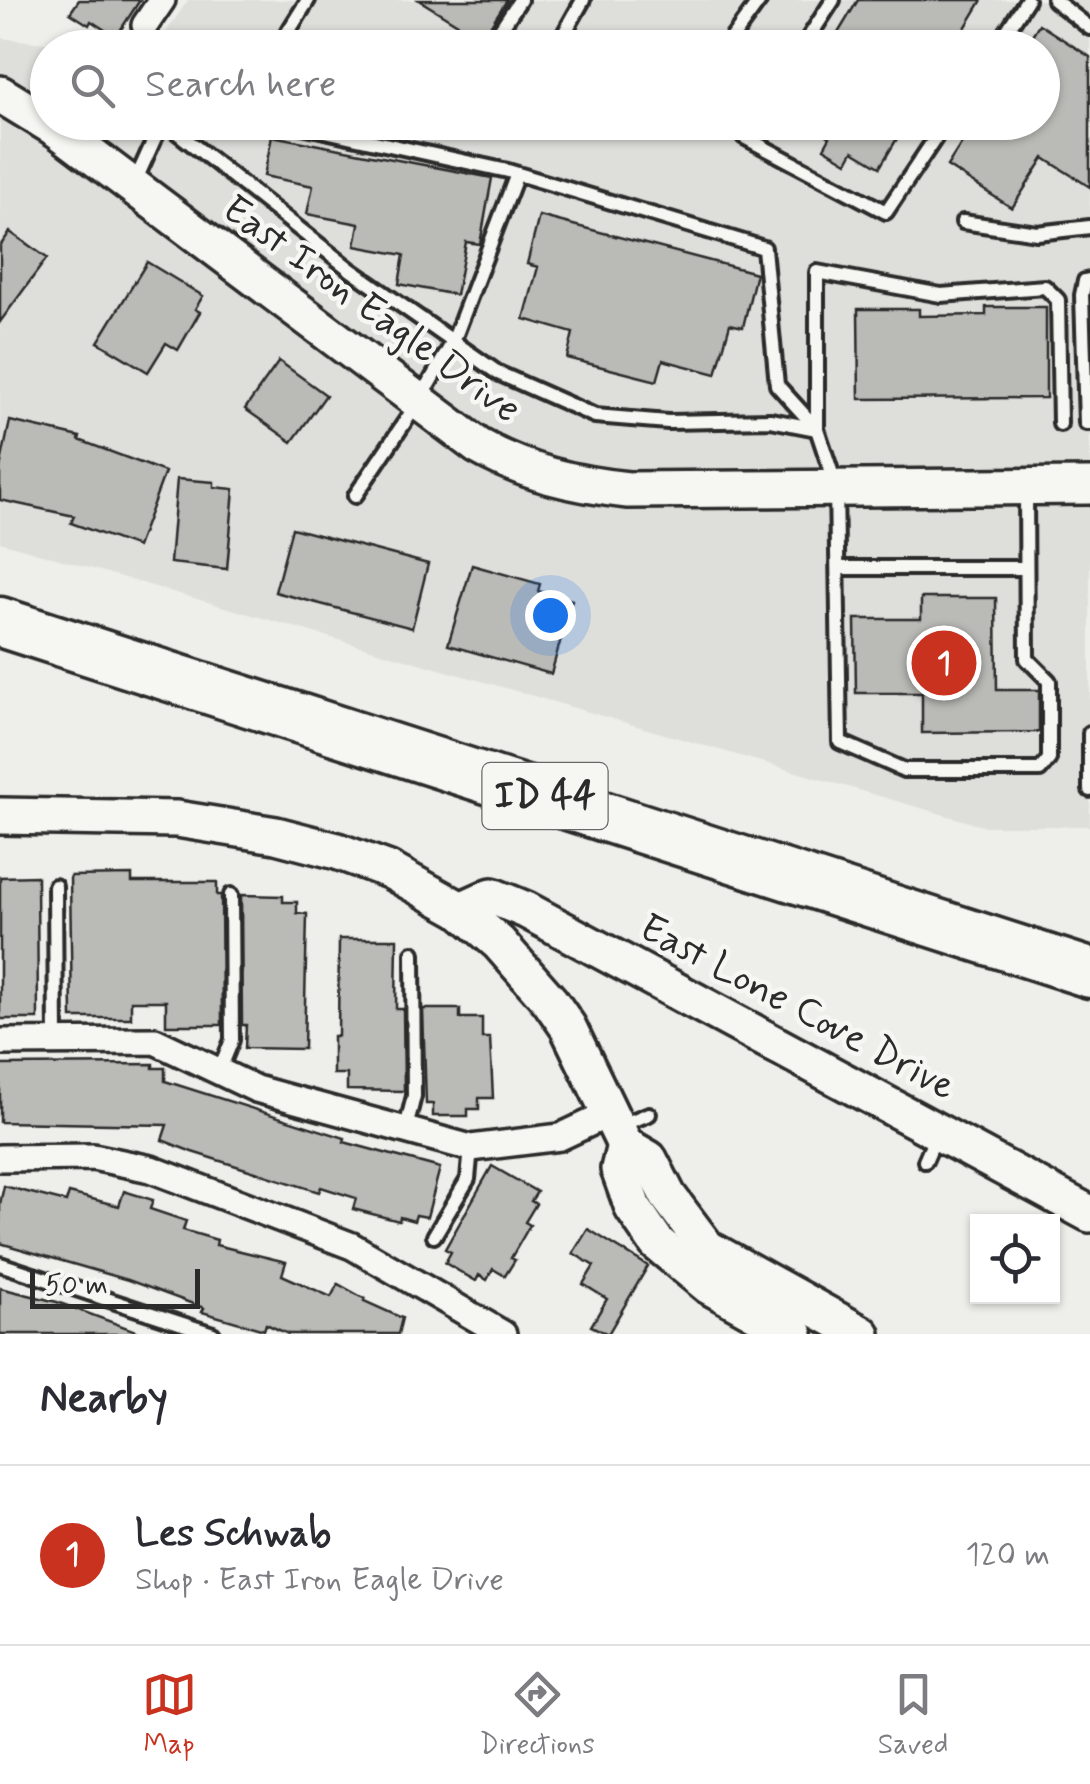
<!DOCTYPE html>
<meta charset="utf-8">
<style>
body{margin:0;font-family:Mynerve,sans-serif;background:#f2f2f3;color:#2b2b33}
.controls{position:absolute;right:30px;bottom:30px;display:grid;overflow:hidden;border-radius:0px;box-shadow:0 2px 8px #0004}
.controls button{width:90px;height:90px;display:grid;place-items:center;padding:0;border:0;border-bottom:2px solid #e1e1e2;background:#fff;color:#2b2b33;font:50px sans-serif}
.scale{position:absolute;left:30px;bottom:25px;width:170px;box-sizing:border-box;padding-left:10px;border:5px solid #2b2b2b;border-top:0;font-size:28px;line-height:35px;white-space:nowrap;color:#2b2b2b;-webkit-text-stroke:8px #f6f6f2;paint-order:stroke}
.you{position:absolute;left:550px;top:615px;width:35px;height:35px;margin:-25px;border:8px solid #fff;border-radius:50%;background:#1a73e8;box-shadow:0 0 0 15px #1a73e833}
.badge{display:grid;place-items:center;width:65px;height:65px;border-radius:50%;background:#c8321e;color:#fff;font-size:32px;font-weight:700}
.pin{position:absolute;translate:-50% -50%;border:5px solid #fff;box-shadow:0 2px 10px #0006}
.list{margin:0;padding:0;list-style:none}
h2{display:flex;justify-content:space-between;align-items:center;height:130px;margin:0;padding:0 40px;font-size:42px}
h2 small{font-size:32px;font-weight:400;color:#7c7c81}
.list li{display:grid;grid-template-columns:65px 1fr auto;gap:30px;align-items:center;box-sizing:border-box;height:180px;padding:0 40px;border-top:2px solid #e1e1e2}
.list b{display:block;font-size:38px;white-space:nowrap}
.list p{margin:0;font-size:32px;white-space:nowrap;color:#7c7c81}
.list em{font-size:32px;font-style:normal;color:#7c7c81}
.icon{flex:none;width:55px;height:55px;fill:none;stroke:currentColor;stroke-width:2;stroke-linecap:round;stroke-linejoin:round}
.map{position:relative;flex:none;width:1090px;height:1334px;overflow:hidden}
.search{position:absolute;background:#fff;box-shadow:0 2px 8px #0004;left:30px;right:30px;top:30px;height:110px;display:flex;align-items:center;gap:25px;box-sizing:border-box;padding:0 35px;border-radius:55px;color:#7c7c81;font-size:38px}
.sheet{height:310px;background:#fff}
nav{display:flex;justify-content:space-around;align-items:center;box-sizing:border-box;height:140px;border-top:2px solid #e1e1e2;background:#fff;font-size:28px;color:#7c7c81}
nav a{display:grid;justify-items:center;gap:5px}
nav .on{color:#c8321e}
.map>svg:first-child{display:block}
.built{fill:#dededb}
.building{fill:#babab7;stroke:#2b2b2b;stroke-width:2.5}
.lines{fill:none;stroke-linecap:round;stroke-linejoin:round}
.lane-casing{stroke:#2b2b2b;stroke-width:20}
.street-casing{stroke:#2b2b2b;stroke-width:32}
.secondary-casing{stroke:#2b2b2b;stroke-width:42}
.highway-casing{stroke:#2b2b2b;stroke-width:55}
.lane{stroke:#f6f6f2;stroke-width:12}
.street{stroke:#f6f6f2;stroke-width:25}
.secondary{stroke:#f6f6f2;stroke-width:35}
.highway{stroke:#f6f6f2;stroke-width:48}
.labels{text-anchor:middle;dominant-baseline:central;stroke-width:9;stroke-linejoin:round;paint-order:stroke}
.shield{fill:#f6f6f2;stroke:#686867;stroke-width:2.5}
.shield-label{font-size:38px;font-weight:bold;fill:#2b2b2b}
.street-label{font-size:40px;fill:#2b2b2b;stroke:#f6f6f2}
</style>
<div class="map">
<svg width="1090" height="1334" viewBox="0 0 1090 1334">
<rect width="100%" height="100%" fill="#eeeeea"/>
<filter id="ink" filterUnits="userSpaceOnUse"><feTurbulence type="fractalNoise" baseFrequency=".01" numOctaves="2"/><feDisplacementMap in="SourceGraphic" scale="20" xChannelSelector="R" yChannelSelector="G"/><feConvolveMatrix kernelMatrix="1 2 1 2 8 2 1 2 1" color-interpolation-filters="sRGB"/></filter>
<g filter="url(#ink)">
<path class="built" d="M 188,0 L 1090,0 L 1090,826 L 983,826 L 0,542 L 0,38 L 81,47 L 48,48 L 48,122 L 1042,122 L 1042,48 L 156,47 Z"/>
<g class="building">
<path d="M 79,0 L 140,0 L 116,37 L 91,21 L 89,25 L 70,13 Z"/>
<path d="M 419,0 L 507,0 L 482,39 Z"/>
<path d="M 858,0 L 982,0 L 953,48 L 829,48 Z"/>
<path d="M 1039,24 L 1090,57 L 1090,187 L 1044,158 L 1012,208 L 947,166 L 975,122 L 1042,122 L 1042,48 L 1024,48 Z"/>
<path d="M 807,122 L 907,122 L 880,167 L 853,151 L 847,162 L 824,148 L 830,137 Z"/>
<path d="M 272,136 L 492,178 L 480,244 L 466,242 L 456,295 L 399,284 L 404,255 L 355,246 L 359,224 L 307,214 L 313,186 L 264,176 Z"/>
<path d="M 539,216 L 756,273 L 743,327 L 730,324 L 716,374 L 663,360 L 657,381 L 567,358 L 573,333 L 524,319 L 538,267 L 527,264 Z"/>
<path d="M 10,232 L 47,258 L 0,322 L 0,246 Z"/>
<path d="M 147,262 L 203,296 L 195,309 L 200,312 L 178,350 L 166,343 L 148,372 L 98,342 Z"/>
<path d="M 986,307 L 1046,307 L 1046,398 L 859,399 L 858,309 L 919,309 L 919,316 L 986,315 Z"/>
<path d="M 279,361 L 326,395 L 292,442 L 245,409 Z"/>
<path d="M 10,421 L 80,437 L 79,440 L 165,472 L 137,547 L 71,523 L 74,516 L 0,500 L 0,468 Z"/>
<path d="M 177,479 L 214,482 L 214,487 L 234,489 L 227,569 L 170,563 Z"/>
<path d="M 292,528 L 428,564 L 412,628 L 275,592 Z"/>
<path d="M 472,565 L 540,584 L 538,591 L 572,600 L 551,674 L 448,645 Z"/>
<path d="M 921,598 L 996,598 L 997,690 L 1039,690 L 1039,732 L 922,733 L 922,693 L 856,693 L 855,619 L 921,619 Z"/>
<path d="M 132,875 L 132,882 L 217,882 L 217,895 L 221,895 L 222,1025 L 166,1025 L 166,1001 L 131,1001 L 131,1018 L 72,1018 L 70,876 Z"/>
<path d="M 37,876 L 38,1019 L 0,1019 L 0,877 Z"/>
<path d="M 241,895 L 283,896 L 283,902 L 297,902 L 297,913 L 307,914 L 304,1049 L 245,1048 L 246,1025 L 242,1025 Z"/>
<path d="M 339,939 L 397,939 L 396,1009 L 403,1009 L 404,1091 L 347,1090 L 347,1074 L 333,1074 L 333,1036 L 338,1036 Z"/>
<path d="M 423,1009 L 460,1009 L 460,1018 L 482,1018 L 482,1038 L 490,1038 L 493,1098 L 479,1098 L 479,1109 L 468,1109 L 468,1116 L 433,1116 L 433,1104 L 426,1104 Z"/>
<path d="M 153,1064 L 153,1068 L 165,1068 L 165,1081 L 345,1138 L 344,1142 L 440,1168 L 427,1217 L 416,1215 L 414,1221 L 400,1217 L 399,1221 L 353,1209 L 356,1198 L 321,1187 L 319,1192 L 192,1152 L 162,1140 L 167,1125 L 0,1122 L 0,1065 Z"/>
<path d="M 492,1166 L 537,1192 L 531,1201 L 536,1204 L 525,1222 L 530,1225 L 511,1258 L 515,1260 L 505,1276 L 493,1269 L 487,1280 L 479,1275 L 476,1281 L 445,1263 L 451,1252 L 445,1249 Z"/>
<path d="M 4,1186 L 66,1202 L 69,1193 L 119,1206 L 124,1191 L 153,1200 L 150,1209 L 186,1221 L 183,1230 L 217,1240 L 216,1245 L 286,1262 L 282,1275 L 331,1297 L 338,1284 L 365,1299 L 364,1301 L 402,1318 L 398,1334 L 288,1334 L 266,1324 L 264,1330 L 202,1312 L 204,1308 L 128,1280 L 0,1243 L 0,1204 Z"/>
<path d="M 588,1229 L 648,1266 L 608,1334 L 591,1326 L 607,1299 L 583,1284 L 594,1266 L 573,1253 Z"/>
<path d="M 0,1288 L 57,1302 L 136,1331 L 136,1334 L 0,1334 Z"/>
</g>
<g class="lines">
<defs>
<g id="lane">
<path d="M 1054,0 L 1090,28"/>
<path d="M 278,48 L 308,0"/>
<path d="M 488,48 L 520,0"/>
<path d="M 556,48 L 583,0"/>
<path d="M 725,48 L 760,0"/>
<path d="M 802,48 L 833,0"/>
<path d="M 996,48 L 1027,0"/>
<path d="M 164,122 L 351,270 L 498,373 L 595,416 L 668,422 L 771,420 L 817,429 L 817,272 L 941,295 L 1045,287 L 1058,300 L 1060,424"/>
<path d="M 284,122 L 508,171 L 764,248 L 777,385 L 817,429 L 836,486 L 840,742 L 904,770 L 1040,770 L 1049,759 L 1049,681 L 1027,659 L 1026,490"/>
<path d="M 753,122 L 744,137 L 886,212 L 946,122"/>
<path d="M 134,184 L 162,122"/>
<path d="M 963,222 L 1037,233 L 1090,227"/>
<path d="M 1090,280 L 1085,281 L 1082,295 L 1086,423 L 1090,423"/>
<path d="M 355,496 L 419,401 L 453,342 L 517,174"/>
<path d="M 838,568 L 1026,568"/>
<path d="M 1090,733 L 1090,790"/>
<path d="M 55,886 L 56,1042"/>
<path d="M 219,1072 L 232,1040 L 231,895"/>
<path d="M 619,1126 L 649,1114"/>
<path d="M 406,1128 L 414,1096 L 413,953"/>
<path d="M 925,1161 L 936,1136"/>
<path d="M 434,1236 L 468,1179 L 471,1148"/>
<path d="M 0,1264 L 213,1334"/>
</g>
<g id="street">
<path d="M 145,25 L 162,0"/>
<path d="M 0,1042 L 155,1041 L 256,1089 L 471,1148 L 560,1137 L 611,1113"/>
<path d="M 0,1158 L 93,1157 L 151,1169 L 352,1246 L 503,1334"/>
</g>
<g id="secondary">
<path d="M 0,94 L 57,129 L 478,446 C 526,473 573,484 628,490 L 1090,486"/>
<path d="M 0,816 L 177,819 L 276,835 L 337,851 L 389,870 L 461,910 L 499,943 L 550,1001 L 568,1027 L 625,1145 L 649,1159 L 668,1196 L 707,1248 L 862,1334"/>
<path d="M 461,910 L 492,896 L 526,910 L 1090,1214"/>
<path d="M 625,1145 L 619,1169 L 633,1208 L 657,1243 L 709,1286 L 795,1334"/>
</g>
<path id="highway" d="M 0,622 L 1090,973"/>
</defs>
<use href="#lane" class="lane-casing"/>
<use href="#street" class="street-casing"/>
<use href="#secondary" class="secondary-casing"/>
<use href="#highway" class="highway-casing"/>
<use href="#lane" class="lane"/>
<use href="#street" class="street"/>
<use href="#secondary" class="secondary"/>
<use href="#highway" class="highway"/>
</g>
</g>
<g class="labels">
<rect class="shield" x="482.5" y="763" width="125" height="66" rx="8"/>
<g class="shield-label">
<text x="545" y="796">ID 44</text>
</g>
<g class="street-label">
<text transform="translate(371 310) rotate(36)">East Iron Eagle Drive</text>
<text transform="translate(797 1008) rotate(28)">East Lone Cove Drive</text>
</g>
</g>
</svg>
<div class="controls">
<button><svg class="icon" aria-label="locate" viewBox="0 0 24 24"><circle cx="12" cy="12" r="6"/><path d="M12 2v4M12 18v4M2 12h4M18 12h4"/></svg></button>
</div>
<div class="scale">50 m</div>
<div class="you"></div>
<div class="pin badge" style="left:944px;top:663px">1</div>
<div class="search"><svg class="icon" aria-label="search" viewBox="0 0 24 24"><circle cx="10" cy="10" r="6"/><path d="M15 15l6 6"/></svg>Search here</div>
</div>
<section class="sheet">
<h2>Nearby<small></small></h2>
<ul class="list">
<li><span class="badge">1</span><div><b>Les Schwab</b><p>Shop · East Iron Eagle Drive</p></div><em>120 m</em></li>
</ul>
</section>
<nav>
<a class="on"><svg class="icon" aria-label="map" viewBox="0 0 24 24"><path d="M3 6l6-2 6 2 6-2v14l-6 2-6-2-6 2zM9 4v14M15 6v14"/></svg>Map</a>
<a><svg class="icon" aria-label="directions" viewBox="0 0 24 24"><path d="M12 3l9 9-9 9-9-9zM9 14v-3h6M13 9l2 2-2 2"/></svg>Directions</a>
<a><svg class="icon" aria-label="saved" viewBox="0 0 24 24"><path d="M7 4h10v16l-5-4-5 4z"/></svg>Saved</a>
</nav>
